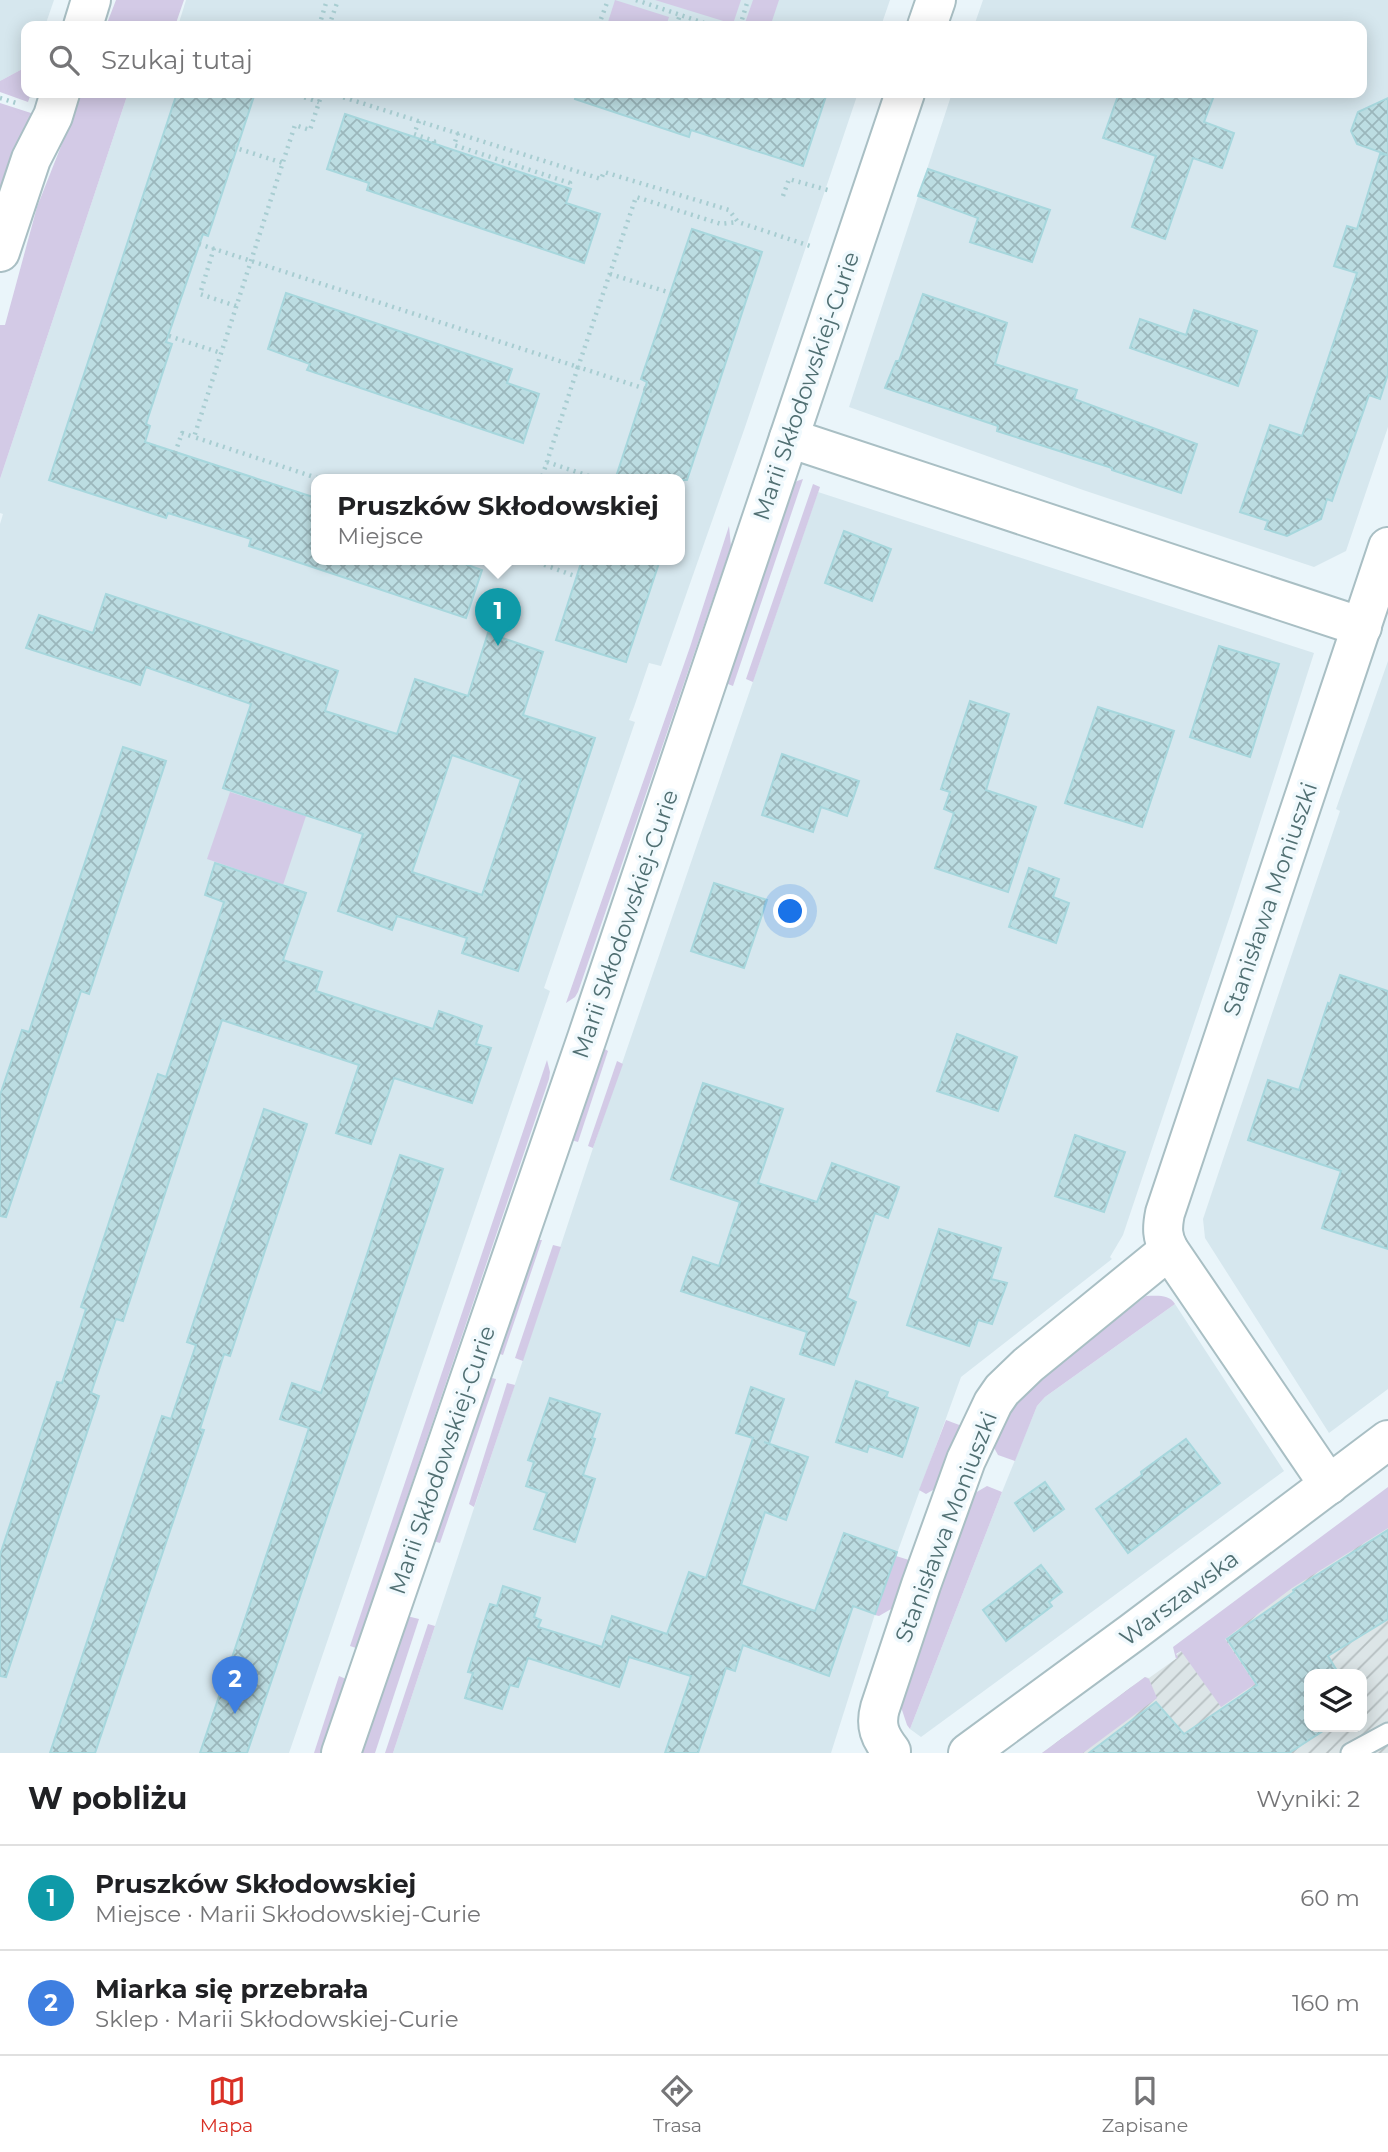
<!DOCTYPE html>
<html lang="pl">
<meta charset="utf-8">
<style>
body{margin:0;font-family:Montserrat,sans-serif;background:#f6f6f6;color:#202124}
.controls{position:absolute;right:21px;bottom:21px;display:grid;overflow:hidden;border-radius:14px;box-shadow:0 4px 18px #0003}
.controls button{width:63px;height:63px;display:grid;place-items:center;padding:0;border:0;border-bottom:2px solid #e0e0e0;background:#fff;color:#202124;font:35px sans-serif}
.you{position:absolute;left:791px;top:912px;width:24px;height:24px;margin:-18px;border:5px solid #fff;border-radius:50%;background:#1a73e8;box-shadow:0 0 0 10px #1a73e833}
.badge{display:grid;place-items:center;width:46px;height:46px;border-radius:50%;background:#d93025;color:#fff;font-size:23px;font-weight:700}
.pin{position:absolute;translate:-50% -58px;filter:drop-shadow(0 2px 4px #0008)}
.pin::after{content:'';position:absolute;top:37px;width:24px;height:21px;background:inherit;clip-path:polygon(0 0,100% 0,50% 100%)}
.popup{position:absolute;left:311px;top:474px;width:374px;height:91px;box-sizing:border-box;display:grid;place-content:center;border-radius:14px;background:#fff;filter:drop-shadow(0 2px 5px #0005);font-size:23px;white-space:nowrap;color:#757577}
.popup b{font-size:26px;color:#202124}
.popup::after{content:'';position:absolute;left:50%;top:100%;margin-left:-14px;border:14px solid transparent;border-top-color:#fff}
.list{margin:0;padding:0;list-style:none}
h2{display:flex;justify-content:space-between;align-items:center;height:91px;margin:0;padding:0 28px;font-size:30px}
h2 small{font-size:23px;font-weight:400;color:#757577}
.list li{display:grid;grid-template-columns:46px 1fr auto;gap:21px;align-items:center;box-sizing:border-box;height:105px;padding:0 28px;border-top:2px solid #e0e0e0}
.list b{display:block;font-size:26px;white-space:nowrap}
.list p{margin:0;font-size:23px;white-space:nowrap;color:#757577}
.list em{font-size:23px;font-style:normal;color:#757577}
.icon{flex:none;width:38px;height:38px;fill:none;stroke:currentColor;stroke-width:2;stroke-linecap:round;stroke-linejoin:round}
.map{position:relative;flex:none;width:1388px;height:1753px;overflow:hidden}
.search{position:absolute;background:#fff;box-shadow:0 4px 18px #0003;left:21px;right:21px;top:21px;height:77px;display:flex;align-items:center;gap:18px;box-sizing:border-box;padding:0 24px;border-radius:14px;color:#757577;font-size:26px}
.sheet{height:301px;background:#fff}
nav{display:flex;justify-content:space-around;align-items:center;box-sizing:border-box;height:98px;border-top:2px solid #e0e0e0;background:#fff;font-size:19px;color:#757577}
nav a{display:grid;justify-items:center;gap:4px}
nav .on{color:#d93025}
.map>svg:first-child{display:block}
.residential{fill:#d6e7ee;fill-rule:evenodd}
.industrial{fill:url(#industrial-furrows);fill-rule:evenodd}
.green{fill:#d3cae6}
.building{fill:url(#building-cross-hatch);stroke:#a7d7dd;stroke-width:2;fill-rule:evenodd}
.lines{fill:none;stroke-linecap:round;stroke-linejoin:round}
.service-casing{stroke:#a9bfc4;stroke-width:23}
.minor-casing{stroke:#a9bfc4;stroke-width:42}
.tertiary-casing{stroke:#a9bfc4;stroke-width:42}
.path{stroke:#a8cdd1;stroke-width:4.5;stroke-dasharray:2 5;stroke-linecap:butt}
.service{stroke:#fff;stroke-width:19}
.minor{stroke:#fff;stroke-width:38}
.tertiary{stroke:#fff;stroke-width:38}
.labels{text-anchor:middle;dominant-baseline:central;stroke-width:7;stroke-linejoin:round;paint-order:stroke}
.street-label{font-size:23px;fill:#506f72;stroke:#f0f9fd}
</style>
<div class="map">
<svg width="1388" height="1753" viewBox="0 0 1388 1753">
<defs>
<pattern id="industrial-furrows" width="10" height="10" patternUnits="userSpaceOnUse" patternTransform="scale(1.75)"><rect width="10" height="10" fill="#dce5e7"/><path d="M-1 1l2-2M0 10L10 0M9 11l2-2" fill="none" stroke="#b5bec0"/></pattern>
<pattern id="building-cross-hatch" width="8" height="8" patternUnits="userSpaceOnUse" patternTransform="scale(1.75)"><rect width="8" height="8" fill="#bcdde2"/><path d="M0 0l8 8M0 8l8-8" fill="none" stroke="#9bb7bc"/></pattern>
</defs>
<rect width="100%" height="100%" fill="#eaf5fa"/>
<g class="residential">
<path d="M 0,0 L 54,0 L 45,26 L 26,26 L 26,67 L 0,81 Z"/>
<path d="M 186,0 L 890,0 L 881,26 L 178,26 Z"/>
<path d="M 983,0 L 1388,0 L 1388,427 L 1346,551 L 1314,567 L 1083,490 L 849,407 L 952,93 L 1362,93 L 1362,26 L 974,26 Z"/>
<path d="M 128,93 L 858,93 L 744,430 L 661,666 L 649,663 L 634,707 L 629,720 L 635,722 L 544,988 L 550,991 L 289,1753 L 0,1753 L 0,524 L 3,514 L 0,513 L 0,479 ZM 316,480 L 680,480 L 680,560 L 316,560 Z"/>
<path d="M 818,492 L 1314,653 L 1233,907 L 1123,1235 L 1110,1257 L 1112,1259 L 961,1377 L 875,1614 L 831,1753 L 393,1753 L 593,1148 Z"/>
<path d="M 1388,661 L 1388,1389 L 1329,1433 L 1205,1238 L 1203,1219 L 1340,811 L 1336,809 Z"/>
<path d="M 1175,1304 L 1284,1471 L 921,1737 L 910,1729 L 1002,1492 L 1037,1406 L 1045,1397 Z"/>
</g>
<path class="industrial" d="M 1388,1497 L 1388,1753 L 1042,1753 L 1145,1677 L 1149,1678 L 1177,1658 L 1176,1655 ZM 1309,1674 L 1362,1674 L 1362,1727 L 1309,1727 Z"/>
<g class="green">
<path d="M 116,0 L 184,0 L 175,26 L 161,26 L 152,23 L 150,26 L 106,26 Z"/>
<path d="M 615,0 L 669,17 L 666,26 L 622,26 L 608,22 Z"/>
<path d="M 655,0 L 741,0 L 733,24 Z"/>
<path d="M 753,0 L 779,0 L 771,24 L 776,26 L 753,26 L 745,23 Z"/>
<path d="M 26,67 L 26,93 L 31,93 L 28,102 L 0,92 L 0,81 Z"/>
<path d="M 82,93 L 128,93 L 0,479 L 0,325 L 5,325 L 37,207 Z"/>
<path d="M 0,103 L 34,114 L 0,195 Z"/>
<path d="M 803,479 L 733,686 L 723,682 L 792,486 L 797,481 Z"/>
<path d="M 813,484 L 820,487 L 753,682 L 746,679 Z"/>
<path d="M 729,526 L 731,546 L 578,992 L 575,997 L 566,1003 L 690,647 Z"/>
<path d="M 230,792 L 306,816 L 283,885 L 207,859 Z"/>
<path d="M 603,1048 L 608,1051 L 578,1142 L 571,1140 Z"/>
<path d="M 547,1060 L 550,1072 L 549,1079 L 356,1648 L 350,1646 Z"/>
<path d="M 617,1061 L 623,1064 L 593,1148 L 588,1146 Z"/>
<path d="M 539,1240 L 542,1240 L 503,1355 L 500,1354 L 497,1350 L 534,1241 Z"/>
<path d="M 553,1245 L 561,1247 L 523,1361 L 515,1358 Z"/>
<path d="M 1146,1296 C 1157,1296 1169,1294 1175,1304 L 1045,1397 L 1037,1406 L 1015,1461 L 998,1455 L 993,1446 L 998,1432 L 1020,1398 L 1062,1361 Z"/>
<path d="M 492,1378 L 496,1379 L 440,1543 L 433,1541 L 487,1381 Z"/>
<path d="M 507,1383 L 515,1385 L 474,1507 L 469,1504 Z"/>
<path d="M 946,1420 L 962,1426 L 940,1486 L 926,1494 L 919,1490 Z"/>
<path d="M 987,1486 L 1002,1492 L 910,1729 L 907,1725 L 901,1707 L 937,1597 L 975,1493 Z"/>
<path d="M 1388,1487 L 1388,1528 L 1292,1588 L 1225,1639 L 1255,1684 L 1221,1707 L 1181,1651 L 1176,1654 L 1178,1657 L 1176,1659 L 1173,1647 Z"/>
<path d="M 896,1556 L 909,1560 L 911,1567 L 898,1605 L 879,1616 L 875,1615 Z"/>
<path d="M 407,1616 L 419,1619 L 375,1753 L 362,1753 Z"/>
<path d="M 428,1624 L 435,1626 L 393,1753 L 385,1753 Z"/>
<path d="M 339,1676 L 346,1679 L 322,1753 L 314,1753 Z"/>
<path d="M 1145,1677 L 1149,1679 L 1157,1698 L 1083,1753 L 1042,1753 Z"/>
</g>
<g class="building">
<path d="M 177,93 L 255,93 L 208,236 L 203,234 L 166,342 L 172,344 L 146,424 L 150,426 L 145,442 L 316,498 L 316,560 L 454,560 L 482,570 L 466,618 L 249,546 L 251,539 L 168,513 L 166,518 L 49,480 Z"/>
<path d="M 576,93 L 827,93 L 803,166 L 691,130 L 689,137 L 575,99 Z"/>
<path d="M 1119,93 L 1215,93 L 1204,122 L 1234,133 L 1222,168 L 1193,158 L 1165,239 L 1132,227 L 1156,156 L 1103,138 Z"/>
<path d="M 1388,98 L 1388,155 L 1357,144 L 1351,131 L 1358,112 Z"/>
<path d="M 345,114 L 571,189 L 566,203 L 600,214 L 584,263 L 367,190 L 369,183 L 327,169 Z"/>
<path d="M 1380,154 L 1388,155 L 1388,374 L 1380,399 L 1369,395 L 1332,501 L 1327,499 L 1321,519 L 1287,536 L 1265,529 L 1268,521 L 1240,512 L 1270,425 L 1302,436 L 1357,273 L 1334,266 L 1347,226 L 1357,229 Z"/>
<path d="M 928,169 L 1050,210 L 1032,262 L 970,242 L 978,218 L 918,196 Z"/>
<path d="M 692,229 L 762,252 L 687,480 L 615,480 L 647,382 L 641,379 Z"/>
<path d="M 286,293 L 512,369 L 507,383 L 539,394 L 523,443 L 307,370 L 310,364 L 268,349 Z"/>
<path d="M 923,294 L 1007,323 L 995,364 L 1077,390 L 1074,399 L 1197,444 L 1181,493 L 1112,470 L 1112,468 L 997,431 L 998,426 L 885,388 L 896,361 L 899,361 Z"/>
<path d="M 1194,310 L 1257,331 L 1238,386 L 1130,348 L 1140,319 L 1186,335 Z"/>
<path d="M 844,531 L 891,549 L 872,601 L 825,583 Z"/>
<path d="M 582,560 L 660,560 L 626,662 L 556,640 Z"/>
<path d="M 106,594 L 338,671 L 325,711 L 397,734 L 415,679 L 468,696 L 488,633 L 543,652 L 523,715 L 595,738 L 518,971 L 462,953 L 467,938 L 397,916 L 392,930 L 338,911 L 363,834 L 223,788 L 251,704 L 146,667 L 140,685 L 26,648 L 39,615 L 93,633 ZM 452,755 L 521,779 L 482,895 L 412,872 Z"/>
<path d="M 1219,646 L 1279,664 L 1250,757 L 1190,737 Z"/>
<path d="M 970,701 L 1009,714 L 986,790 L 1036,807 L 1008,892 L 935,868 L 954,813 L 944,809 L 950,792 L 941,789 Z"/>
<path d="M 1098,707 L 1174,731 L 1142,827 L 1065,803 Z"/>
<path d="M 123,747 L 166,761 L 89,994 L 81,991 L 6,1217 L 0,1216 L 0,1095 L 22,1030 L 29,1032 Z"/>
<path d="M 782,754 L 859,781 L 847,816 L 821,807 L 813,832 L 762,815 Z"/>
<path d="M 215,863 L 306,893 L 283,960 L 322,972 L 316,991 L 433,1029 L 439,1011 L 482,1026 L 476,1044 L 491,1048 L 472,1103 L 394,1078 L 371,1144 L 336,1133 L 359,1065 L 222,1020 L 123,1321 L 116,1319 L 91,1393 L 99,1396 L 6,1677 L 0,1676 L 0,1555 L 57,1382 L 62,1383 L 86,1309 L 81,1307 L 158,1074 L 166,1077 L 224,902 L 205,895 Z"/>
<path d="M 1029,868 L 1059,879 L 1053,897 L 1069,903 L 1056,943 L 1009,927 Z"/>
<path d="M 714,883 L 767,900 L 744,968 L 691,951 Z"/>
<path d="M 1340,975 L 1388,991 L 1388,1249 L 1322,1228 L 1341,1171 L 1248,1140 L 1268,1080 L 1299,1090 L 1328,1003 L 1330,1004 Z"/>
<path d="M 957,1034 L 1017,1057 L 998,1111 L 937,1091 Z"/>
<path d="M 703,1083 L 783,1109 L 758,1183 L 817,1202 L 832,1163 L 899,1187 L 888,1218 L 875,1213 L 847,1298 L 856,1302 L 834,1365 L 800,1354 L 807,1332 L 681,1291 L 693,1257 L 719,1266 L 740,1202 L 671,1179 Z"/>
<path d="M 264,1109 L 307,1124 L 230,1356 L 224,1354 L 200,1429 L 204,1430 L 95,1753 L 50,1753 L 162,1416 L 171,1419 L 196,1345 L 187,1342 Z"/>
<path d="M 1075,1135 L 1125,1152 L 1104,1212 L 1055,1196 Z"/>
<path d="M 400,1155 L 443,1169 L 366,1401 L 247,1753 L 200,1753 L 309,1428 L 280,1419 L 292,1383 L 321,1393 Z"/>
<path d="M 939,1229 L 1001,1248 L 991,1279 L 1007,1283 L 992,1324 L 978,1320 L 969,1346 L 907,1325 Z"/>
<path d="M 856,1381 L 888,1392 L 886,1397 L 918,1408 L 902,1457 L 869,1446 L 867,1452 L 836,1442 Z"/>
<path d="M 751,1387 L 784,1399 L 769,1444 L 764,1442 L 808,1457 L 786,1520 L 765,1512 L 741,1585 L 815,1611 L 844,1533 L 897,1552 L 875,1614 L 853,1606 L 829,1676 L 743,1645 L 735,1671 L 726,1668 L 698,1753 L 665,1753 L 691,1676 L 629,1657 L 619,1687 L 528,1658 L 518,1687 L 510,1685 L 502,1709 L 465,1698 L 473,1673 L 468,1672 L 478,1640 L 490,1604 L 497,1606 L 503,1586 L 540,1598 L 534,1617 L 541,1620 L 538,1627 L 602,1647 L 612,1616 L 667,1634 L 689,1572 L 706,1578 L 753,1438 L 736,1433 Z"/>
<path d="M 550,1398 L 600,1414 L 592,1438 L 595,1439 L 583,1475 L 595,1479 L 575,1542 L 534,1529 L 547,1493 L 526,1486 L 534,1462 L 528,1460 Z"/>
<path d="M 1186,1439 L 1220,1483 L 1128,1553 L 1096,1509 L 1142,1475 L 1141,1472 Z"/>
<path d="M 1045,1482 L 1064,1509 L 1034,1531 L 1015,1503 Z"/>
<path d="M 1388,1530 L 1388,1619 L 1328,1656 L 1339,1674 L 1309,1674 L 1309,1727 L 1329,1727 L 1289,1753 L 1089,1753 L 1156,1702 L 1184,1734 L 1257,1685 L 1227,1639 L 1294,1592 L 1293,1590 Z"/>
<path d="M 1041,1565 L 1062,1592 L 1049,1602 L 1052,1606 L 1006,1641 L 983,1610 Z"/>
</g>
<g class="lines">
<defs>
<path id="service" d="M 1351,1753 L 1388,1733"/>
<g id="minor">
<path d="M 83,26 L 91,0"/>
<path d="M 927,26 L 936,0"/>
<path d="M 0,252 L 31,159 L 53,116 L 60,93"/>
<path d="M 789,438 L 1362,627"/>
<path d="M 1329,1485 L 1169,1250 C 1162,1237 1162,1228 1165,1213 L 1388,547"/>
<path d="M 891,1751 C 880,1737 875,1726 880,1708 L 921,1585 L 966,1460 L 993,1403 L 1002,1390 L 1028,1365 L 1169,1250"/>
<path d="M 341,1753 L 587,1038 L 905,93"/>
</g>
<path id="tertiary" d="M 968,1753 L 1133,1632 L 1388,1440"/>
</defs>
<use href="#service" class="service-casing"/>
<use href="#minor" class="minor-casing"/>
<use href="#tertiary" class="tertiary-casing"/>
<g class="path">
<path d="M 636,0 L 713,26"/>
<path d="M 601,19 L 608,0"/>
<path d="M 304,26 L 305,26"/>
<path d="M 319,26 L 327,0"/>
<path d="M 329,26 L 338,0"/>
<path d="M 676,26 L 680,15"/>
<path d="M 740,26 L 748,0"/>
<path d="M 291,93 L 319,102"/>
<path d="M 322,93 L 310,130 L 295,125 L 194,437 L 323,480"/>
<path d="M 330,93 L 601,179 L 604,172 L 729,210 L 738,222 L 813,247"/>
<path d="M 0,98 L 16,103"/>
<path d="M 419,121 L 414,134 L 434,141 L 434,143"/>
<path d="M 458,133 L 454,145 L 570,183 L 568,188"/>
<path d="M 233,147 L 283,163"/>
<path d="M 783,196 L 789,179 L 831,191"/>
<path d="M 199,244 L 578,367 L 541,480"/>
<path d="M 214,248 L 200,294 L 236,306"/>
<path d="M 610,274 L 674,294"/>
<path d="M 169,336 L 221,353"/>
<path d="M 652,391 L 578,367 L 636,197 L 721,224 L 737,222"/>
<path d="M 175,453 L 182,433 L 194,437"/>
<path d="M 547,462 L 601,480"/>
<path d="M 531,560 L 583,579"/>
</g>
<use href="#service" class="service"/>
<use href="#minor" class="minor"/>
<use href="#tertiary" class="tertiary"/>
</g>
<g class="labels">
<g class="street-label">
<text transform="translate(806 386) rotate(-71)">Marii Skłodowskiej-Curie</text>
<text transform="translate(1270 899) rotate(-71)">Stanisława Moniuszki</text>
<text transform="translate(625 924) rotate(-71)">Marii Skłodowskiej-Curie</text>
<text transform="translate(442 1460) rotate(-71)">Marii Skłodowskiej-Curie</text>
<text transform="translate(946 1527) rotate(-69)">Stanisława Moniuszki</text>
<text transform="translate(1179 1598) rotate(-37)">Warszawska</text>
</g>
</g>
</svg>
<div class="controls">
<button><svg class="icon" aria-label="layers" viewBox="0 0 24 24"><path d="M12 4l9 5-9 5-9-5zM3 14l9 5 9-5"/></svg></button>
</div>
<div class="you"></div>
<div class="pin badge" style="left:498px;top:646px;background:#0f9aa8">1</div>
<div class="popup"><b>Pruszków Skłodowskiej</b>Miejsce</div>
<div class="pin badge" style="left:235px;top:1714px;background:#3f7fe0">2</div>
<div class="search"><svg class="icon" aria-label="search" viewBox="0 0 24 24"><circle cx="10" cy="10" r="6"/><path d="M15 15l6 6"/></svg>Szukaj tutaj</div>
</div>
<section class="sheet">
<h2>W pobliżu<small>Wyniki: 2</small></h2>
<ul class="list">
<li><span class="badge" style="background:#0f9aa8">1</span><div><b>Pruszków Skłodowskiej</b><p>Miejsce · Marii Skłodowskiej-Curie</p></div><em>60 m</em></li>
<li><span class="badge" style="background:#3f7fe0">2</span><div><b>Miarka się przebrała</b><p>Sklep · Marii Skłodowskiej-Curie</p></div><em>160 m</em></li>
</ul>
</section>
<nav>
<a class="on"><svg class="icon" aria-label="map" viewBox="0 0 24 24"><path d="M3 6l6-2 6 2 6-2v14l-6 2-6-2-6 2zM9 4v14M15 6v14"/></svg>Mapa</a>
<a><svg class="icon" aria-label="directions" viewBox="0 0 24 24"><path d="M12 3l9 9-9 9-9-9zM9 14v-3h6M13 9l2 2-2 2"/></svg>Trasa</a>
<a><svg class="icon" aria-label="saved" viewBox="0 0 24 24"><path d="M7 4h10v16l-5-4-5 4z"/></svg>Zapisane</a>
</nav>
